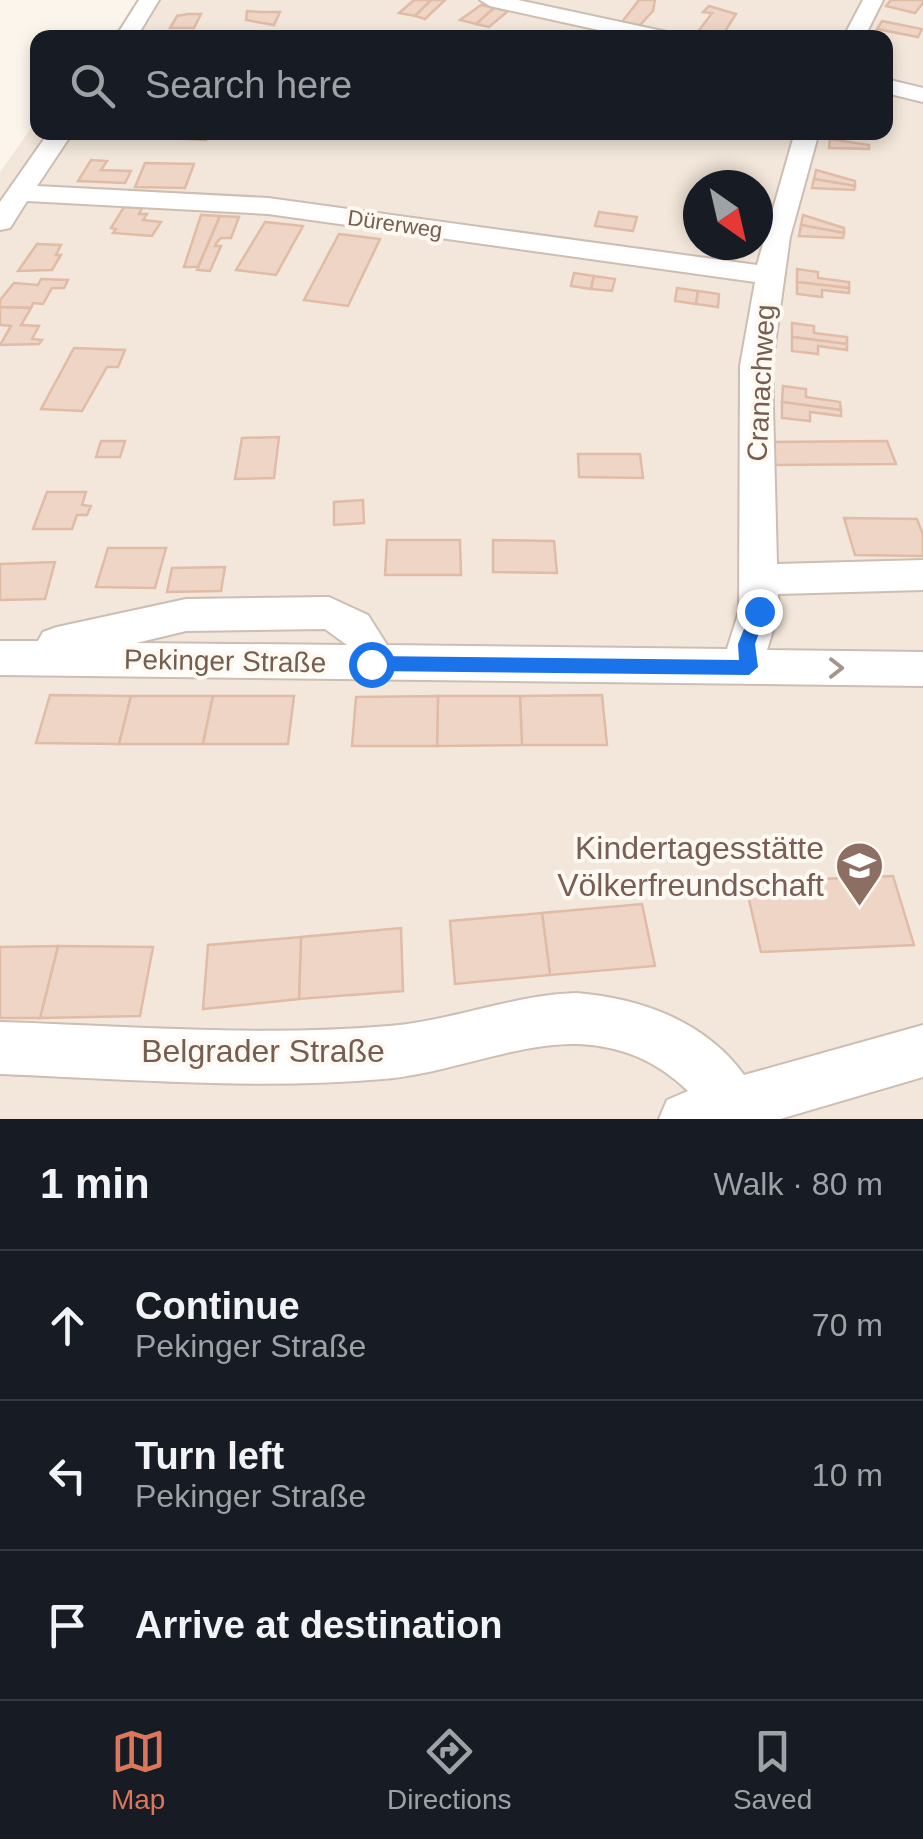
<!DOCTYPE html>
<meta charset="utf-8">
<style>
body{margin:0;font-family:Arial,sans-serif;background:#20242c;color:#f1f3f6}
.compass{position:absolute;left:683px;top:170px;width:90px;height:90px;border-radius:50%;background:#171b24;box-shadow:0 5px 15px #0003;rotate:146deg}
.stop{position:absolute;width:30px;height:30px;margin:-22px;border:8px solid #1a73e8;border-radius:50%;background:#fff}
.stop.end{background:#1a73e8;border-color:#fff;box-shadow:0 2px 10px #0008}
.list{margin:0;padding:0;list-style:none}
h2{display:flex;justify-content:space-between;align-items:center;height:130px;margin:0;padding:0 40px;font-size:42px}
h2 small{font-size:32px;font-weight:400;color:#9ea1a6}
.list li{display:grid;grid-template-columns:65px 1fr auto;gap:30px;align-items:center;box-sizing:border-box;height:150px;padding:0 40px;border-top:2px solid #363941}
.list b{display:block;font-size:38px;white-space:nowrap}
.list p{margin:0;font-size:32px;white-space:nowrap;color:#9ea1a6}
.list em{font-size:32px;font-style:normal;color:#9ea1a6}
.icon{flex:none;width:55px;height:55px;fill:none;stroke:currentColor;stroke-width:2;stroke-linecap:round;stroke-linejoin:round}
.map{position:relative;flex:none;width:923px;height:1119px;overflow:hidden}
.search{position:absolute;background:#171b24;box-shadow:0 5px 15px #0003;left:30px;right:30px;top:30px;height:110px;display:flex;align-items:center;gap:25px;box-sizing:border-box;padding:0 35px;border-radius:20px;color:#9ea1a6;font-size:38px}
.sheet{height:580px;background:#171b24}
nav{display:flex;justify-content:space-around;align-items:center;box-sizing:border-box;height:140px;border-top:2px solid #363941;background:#171b24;font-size:28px;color:#9ea1a6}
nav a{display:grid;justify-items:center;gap:5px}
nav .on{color:#da765b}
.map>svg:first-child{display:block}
.residential{fill:#f2e7da;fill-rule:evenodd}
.building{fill:#efd5c5;stroke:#e0bca7;stroke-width:2.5}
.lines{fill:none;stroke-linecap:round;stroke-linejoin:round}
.minor-casing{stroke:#cdbdb2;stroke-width:4}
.minor{fill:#fff;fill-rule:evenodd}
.oneway{stroke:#a5968d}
.route{fill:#1a73e8}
.labels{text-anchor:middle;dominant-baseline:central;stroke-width:8;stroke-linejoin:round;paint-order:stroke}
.far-street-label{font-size:22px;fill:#755d50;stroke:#fef9f2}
.street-label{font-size:28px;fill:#755d50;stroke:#fef9f2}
.near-education-label{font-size:32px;fill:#785e54;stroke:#fef9f2;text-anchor:end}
.near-street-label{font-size:32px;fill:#755d50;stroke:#fef9f2}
</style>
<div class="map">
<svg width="923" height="1119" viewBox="0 0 923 1119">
<rect width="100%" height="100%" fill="#fbf5ec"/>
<path class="residential" d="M 143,0 L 923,0 L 923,1119 L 0,1119 L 0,172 L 37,120 L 38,132 L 886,132 L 886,38 L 110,37 ZM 698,185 L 758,185 L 758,245 L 698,245 Z"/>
<g class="building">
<path d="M 414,0 L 431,0 L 415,16 L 399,13 Z"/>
<path d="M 431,0 L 445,0 L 425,19 L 415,16 Z"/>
<path d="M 639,0 L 655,0 L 653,11 L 639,26 L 622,22 Z"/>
<path d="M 891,0 L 923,0 L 923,3 L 915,13 L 886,6 Z"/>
<path d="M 481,5 L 494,8 L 476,24 L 460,20 Z"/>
<path d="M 709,6 L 736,14 L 724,33 L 729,34 L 727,38 L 694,37 L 712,13 L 703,12 Z"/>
<path d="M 494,8 L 508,11 L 489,27 L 476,24 Z"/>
<path d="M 247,11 L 260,12 L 280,12 L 274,25 L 246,20 Z"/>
<path d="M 188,14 L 201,14 L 194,28 L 170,28 L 177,16 Z"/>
<path d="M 882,21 L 922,29 L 918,37 L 877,29 Z"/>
<path d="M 168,132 L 210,132 L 206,140 L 165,138 Z"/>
<path d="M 830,139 L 869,145 L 869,149 L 829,148 Z"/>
<path d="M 91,160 L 107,161 L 101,170 L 131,171 L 125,183 L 78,181 Z"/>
<path d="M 145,163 L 194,164 L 185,188 L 135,187 Z"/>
<path d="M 816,170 L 855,181 L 855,186 L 814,179 Z"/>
<path d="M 814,179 L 855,186 L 854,190 L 812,188 Z"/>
<path d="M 124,207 L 142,208 L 139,214 L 147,214 L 143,220 L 161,222 L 152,236 L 113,233 L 116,229 L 111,228 Z"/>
<path d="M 599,212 L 637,217 L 633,231 L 595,226 Z"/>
<path d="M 201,215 L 220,216 L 198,267 L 184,267 Z"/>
<path d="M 803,215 L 844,228 L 844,233 L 801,225 Z"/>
<path d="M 220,216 L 239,217 L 231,238 L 221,238 L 217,242 L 215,246 L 221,246 L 210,271 L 197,270 Z"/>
<path d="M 265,222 L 303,226 L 276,275 L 236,270 Z"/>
<path d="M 801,225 L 844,233 L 843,238 L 799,236 Z"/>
<path d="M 339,234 L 380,239 L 348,306 L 304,300 Z"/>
<path d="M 37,244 L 61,245 L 56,255 L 61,255 L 52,270 L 18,271 Z"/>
<path d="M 797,269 L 818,272 L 818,278 L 849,282 L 849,288 L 797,282 Z"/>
<path d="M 574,273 L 594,276 L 591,289 L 571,286 Z"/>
<path d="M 594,276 L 615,279 L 612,291 L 591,289 Z"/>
<path d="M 41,279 L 68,280 L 64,288 L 52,288 L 43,304 L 33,303 L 31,308 L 0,307 L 0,300 L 14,283 L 38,285 Z"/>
<path d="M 797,282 L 849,288 L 849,293 L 822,290 L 822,297 L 797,294 Z"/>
<path d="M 677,288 L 698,291 L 696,304 L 675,301 Z"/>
<path d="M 698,291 L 719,294 L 718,307 L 696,304 Z"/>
<path d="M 0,307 L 31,308 L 21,325 L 39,326 L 32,339 L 42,340 L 39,344 L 0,345 L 11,326 L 0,325 Z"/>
<path d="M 792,323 L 814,326 L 814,333 L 847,337 L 847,344 L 792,337 Z"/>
<path d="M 792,337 L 847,344 L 847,350 L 818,346 L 818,354 L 792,351 Z"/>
<path d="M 74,348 L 125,350 L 118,367 L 107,367 L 82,411 L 41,409 Z"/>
<path d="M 783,386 L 806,389 L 806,397 L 840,402 L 841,410 L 782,402 Z"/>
<path d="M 782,402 L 841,410 L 841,416 L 810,412 L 810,421 L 782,418 Z"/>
<path d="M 279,437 L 274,478 L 235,479 L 242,438 Z"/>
<path d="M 101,441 L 125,441 L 120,457 L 96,457 Z"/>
<path d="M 887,441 L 896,464 L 775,465 L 768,442 Z"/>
<path d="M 578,454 L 640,454 L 643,478 L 579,477 Z"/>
<path d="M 47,492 L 86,492 L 82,505 L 91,506 L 87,515 L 77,515 L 72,529 L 33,529 Z"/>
<path d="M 363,500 L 364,523 L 334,525 L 334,502 Z"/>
<path d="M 844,518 L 917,519 L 923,535 L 923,556 L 855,555 Z"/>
<path d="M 387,540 L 460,540 L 461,575 L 385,575 Z"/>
<path d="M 493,540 L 554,541 L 557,573 L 493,572 Z"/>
<path d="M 108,548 L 166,548 L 155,588 L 96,587 Z"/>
<path d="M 55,562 L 45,599 L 0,600 L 0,564 Z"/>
<path d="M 225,567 L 221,591 L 167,592 L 172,568 Z"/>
<path d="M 50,695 L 131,696 L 119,744 L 36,743 Z"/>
<path d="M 602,695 L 607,745 L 522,745 L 520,696 Z"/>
<path d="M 131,696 L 213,696 L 203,744 L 119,744 Z"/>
<path d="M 213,696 L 294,696 L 288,744 L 203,744 Z"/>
<path d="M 438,696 L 520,696 L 522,745 L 437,746 Z"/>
<path d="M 438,696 L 437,746 L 352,746 L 356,697 Z"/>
<path d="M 893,876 L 914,945 L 761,952 L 745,882 Z"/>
<path d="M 642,904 L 655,966 L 550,975 L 542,913 Z"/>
<path d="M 542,913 L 550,975 L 455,984 L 450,921 Z"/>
<path d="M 401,928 L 403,991 L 299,999 L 301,937 Z"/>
<path d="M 301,937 L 299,999 L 203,1009 L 208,945 Z"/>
<path d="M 58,946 L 153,947 L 140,1016 L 40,1018 Z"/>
<path d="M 58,946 L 40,1018 L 0,1018 L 0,947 Z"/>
</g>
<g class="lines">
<defs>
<g id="minor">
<path d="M 139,0 L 159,0 L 136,38 L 115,38 Z"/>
<path d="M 480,0 L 518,0 L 667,32 L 677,38 L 635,38 L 490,6 Z"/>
<path d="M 863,0 L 883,0 L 864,38 L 843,38 Z"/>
<path d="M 886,79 L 923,88 L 923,102 L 886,93 Z"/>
<path d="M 49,132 L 73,132 L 37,186 L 268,198 L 757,265 L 795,132 L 819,132 L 790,237 L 772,366 L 777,564 L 923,560 L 923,590 L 778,594 L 779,611 L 767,650 L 923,652 L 923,686 L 0,675 L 0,641 L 38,641 L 43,632 L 57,627 L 186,599 L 329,597 L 368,615 L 387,645 L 727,649 L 739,611 L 740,366 L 755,282 L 268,214 L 27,201 L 10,228 L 0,230 L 0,202 ZM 325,629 L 347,645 L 136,643 L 186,631 Z"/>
<path d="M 576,993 C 640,998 705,1021 744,1075 L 923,1025 L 923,1077 L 780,1119 L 659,1119 L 667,1100 L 688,1091 C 657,1061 622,1046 578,1044 C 518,1042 447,1074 383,1079 C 255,1090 128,1079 0,1074 L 0,1022 C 130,1026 259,1037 389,1026 C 452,1021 512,995 576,993 Z"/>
</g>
</defs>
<use href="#minor" class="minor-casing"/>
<use href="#minor" class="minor"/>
</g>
<defs><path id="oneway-chevron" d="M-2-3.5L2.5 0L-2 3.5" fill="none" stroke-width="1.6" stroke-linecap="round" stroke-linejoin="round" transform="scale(2.5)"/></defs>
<use class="oneway" href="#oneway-chevron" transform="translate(836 668)"/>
<path class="route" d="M 759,604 L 767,611 L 755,644 L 758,667 L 749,675 L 371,671 L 362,664 L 371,656 L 739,660 L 738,644 L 753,606 Z"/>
<defs>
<symbol id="school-pin" viewBox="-11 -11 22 30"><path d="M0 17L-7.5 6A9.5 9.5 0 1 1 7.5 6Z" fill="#8d6e63" stroke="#fef9f2"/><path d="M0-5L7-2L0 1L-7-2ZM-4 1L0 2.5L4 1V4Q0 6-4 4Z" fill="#fff"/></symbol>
</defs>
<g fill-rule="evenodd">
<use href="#school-pin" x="832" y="838" width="55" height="75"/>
</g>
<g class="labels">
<g class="far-street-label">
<text transform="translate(395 224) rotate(8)">Dürerweg</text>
</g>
<g class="street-label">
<text transform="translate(761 383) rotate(-87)">Cranachweg</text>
<text transform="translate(225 661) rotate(1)">Pekinger Straße</text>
</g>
<g class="near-education-label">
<text x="824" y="848">Kindertagesstätte<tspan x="824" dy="37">Völkerfreundschaft</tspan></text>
</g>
<g class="near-street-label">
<text x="263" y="1051">Belgrader Straße</text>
</g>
</g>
</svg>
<svg class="compass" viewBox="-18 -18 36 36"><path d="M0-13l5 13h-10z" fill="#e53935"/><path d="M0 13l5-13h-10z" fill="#9ea1a6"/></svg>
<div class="stop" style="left:371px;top:664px"></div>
<div class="stop end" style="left:759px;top:611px"></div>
<div class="search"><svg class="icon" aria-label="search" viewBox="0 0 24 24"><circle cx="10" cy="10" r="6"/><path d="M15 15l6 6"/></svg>Search here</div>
</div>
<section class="sheet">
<h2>1 min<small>Walk · 80 m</small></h2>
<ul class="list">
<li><svg class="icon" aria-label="ahead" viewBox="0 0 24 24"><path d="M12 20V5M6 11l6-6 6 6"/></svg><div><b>Continue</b><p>Pekinger Straße</p></div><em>70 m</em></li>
<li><svg class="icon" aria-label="left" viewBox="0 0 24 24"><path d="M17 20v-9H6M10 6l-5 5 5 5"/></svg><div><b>Turn left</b><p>Pekinger Straße</p></div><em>10 m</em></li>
<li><svg class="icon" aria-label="arrive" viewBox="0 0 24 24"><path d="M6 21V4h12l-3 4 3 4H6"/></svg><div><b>Arrive at destination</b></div></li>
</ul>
</section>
<nav>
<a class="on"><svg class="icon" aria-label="map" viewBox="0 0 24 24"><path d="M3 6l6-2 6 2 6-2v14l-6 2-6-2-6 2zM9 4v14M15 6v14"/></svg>Map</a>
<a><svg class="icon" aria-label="directions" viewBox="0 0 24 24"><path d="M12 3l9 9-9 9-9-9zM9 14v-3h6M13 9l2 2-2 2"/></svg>Directions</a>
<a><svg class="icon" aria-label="saved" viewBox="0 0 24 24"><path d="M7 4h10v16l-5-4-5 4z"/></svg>Saved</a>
</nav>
